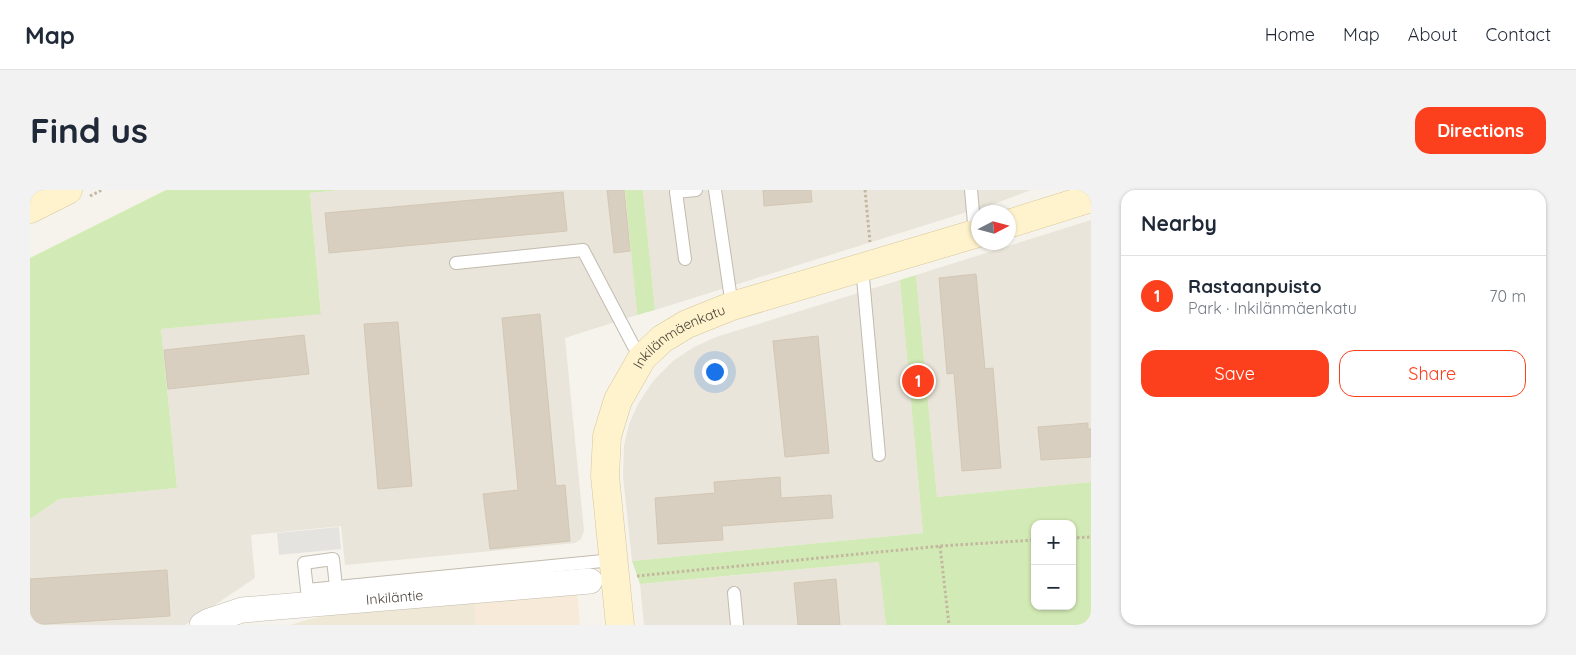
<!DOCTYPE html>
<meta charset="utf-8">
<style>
body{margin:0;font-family:Quicksand,sans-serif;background:#f2f2f3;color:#1f2937}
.controls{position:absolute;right:15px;bottom:15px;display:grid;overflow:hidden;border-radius:10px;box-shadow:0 1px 4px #0004}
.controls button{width:45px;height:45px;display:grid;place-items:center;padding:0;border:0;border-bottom:1px solid #e0e1e3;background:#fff;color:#1f2937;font:25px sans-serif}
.compass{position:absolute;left:941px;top:15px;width:45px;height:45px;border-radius:50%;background:#fff;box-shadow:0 1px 4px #0004;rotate:84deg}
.you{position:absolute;left:684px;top:181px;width:18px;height:18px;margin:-12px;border:4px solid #fff;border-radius:50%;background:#1a73e8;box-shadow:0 0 0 8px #1a73e833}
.badge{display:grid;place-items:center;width:32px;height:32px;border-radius:50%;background:#fc3f1d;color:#fff;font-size:16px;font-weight:700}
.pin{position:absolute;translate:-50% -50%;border:2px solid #fff;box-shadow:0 1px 5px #0006}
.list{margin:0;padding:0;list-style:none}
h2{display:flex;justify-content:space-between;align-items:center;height:65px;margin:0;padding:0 20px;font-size:21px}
h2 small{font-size:16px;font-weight:400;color:#747a83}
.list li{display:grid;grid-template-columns:32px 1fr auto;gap:15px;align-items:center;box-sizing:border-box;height:80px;padding:0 20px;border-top:1px solid #e0e1e3}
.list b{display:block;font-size:19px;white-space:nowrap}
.list p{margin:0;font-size:16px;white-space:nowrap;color:#747a83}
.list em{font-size:16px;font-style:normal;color:#747a83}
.actions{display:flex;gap:10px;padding:15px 20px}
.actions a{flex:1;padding:11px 0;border:1px solid #fc3f1d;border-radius:15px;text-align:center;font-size:18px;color:#fc3f1d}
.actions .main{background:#fc3f1d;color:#fff}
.map{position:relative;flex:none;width:1061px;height:435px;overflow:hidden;border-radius:15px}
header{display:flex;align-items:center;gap:30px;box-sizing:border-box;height:70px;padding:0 25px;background:#fff;border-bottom:1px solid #e0e1e3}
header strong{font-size:24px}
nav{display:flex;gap:28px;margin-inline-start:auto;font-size:18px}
.intro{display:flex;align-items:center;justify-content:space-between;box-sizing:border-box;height:120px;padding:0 30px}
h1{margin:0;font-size:35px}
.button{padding:12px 22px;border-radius:15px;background:#fc3f1d;color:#fff;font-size:18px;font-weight:700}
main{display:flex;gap:30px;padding:0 30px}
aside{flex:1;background:#fff;border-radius:15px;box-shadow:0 1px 4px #0004}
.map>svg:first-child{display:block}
.residential{fill:#eae5da}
.commercial{fill:#f7ead8}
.education{fill:#efe8d6}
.green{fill:#d2eab5;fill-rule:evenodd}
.parking{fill:#e5e3e0}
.building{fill:#d8cfc1;stroke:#d3c7b4}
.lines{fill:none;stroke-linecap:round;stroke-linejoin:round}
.lane-casing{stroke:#c2bbae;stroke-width:14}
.street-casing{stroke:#c2bbae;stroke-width:26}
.secondary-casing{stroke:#d6c79b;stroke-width:29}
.path{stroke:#c4b79f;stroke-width:3;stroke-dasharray:2.5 2.5;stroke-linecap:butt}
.lane{stroke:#fff;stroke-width:12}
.street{stroke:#fff;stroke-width:25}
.secondary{stroke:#fff3cd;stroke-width:28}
.labels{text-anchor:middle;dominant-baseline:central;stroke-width:4;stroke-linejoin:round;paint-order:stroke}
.street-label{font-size:14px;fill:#4b4439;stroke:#fff}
</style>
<header>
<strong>Map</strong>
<nav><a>Home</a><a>Map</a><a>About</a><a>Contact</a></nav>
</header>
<div class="intro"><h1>Find us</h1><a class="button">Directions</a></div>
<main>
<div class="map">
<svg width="1061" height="435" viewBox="0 0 1061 435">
<rect width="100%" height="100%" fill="#f6f3ec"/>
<g class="residential">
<path d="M 311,0 L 595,0 L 607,125 L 535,148 L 554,341 L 551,349 L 545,353 L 315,375 L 311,336 L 221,345 L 225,388 L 155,435 L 0,435 L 0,329 L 29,309 L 147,298 L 131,139 L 291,123 L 280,3 Z"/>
<path d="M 613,0 L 1001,0 L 969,12 L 625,120 Z"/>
<path d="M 1061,30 L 1061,292 L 907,307 L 886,85 Z"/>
<path d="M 870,90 L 893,343 L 602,371 L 593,286 L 594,256 L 599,234 L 609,212 L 624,190 L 643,171 L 664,157 L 686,147 Z"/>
<path d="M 850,372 L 856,435 L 614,435 L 610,394 Z"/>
</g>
<path class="commercial" d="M 546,390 L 550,435 L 446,435 L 443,399 Z"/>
<path class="education" d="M 443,399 L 446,435 L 260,435 L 280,429 Z"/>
<g class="green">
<path d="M 136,0 L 311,0 L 280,3 L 291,124 L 131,139 L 147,298 L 29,309 L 0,329 L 0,68 Z"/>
<path d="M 595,0 L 613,0 L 625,120 L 607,125 Z"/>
<path d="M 886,85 L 907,307 L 1061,292 L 1061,435 L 856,435 L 849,372 L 610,394 L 602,371 L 893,343 L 870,90 ZM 1005,334 L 1042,334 L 1042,416 L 1005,416 Z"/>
</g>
<path class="parking" d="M 309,337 L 311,359 L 249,365 L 247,343 Z"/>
<g class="building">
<path d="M 577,0 L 594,0 L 600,61 L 584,63 Z"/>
<path d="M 733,0 L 781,0 L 782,12 L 734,16 Z"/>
<path d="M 533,2 L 537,41 L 299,63 L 295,23 Z"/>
<path d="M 946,84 L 955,179 L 963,178 L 971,278 L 932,281 L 924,183 L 917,184 L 909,88 Z"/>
<path d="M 510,124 L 526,296 L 535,295 L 540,351 L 460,359 L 453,304 L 488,300 L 472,128 Z"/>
<path d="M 368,132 L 382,296 L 348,299 L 334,134 Z"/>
<path d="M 274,145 L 279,184 L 138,199 L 134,160 Z"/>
<path d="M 788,146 L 799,263 L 755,267 L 743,151 Z"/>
<path d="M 1058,233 L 1058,239 L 1061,239 L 1061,267 L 1011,270 L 1008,237 Z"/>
<path d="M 750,287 L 751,308 L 801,305 L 803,328 L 692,336 L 693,350 L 628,354 L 625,308 L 685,303 L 684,292 Z"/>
<path d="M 137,380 L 140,426 L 0,435 L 0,389 Z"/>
<path d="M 806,389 L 810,435 L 768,435 L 764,393 Z"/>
</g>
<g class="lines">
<defs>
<g id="lane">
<path d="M 685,0 L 702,116"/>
<path d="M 941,0 L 945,44"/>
<path d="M 655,69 L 646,2 L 666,0"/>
<path d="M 426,73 L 553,60 L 603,155 L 612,168"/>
<path d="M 832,77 L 849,265"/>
<path d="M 306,397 L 303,369 L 274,373 L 277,400 L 583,370"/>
<path d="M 704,403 L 707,435"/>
</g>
<g id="street">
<path id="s1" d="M 172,435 L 179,431 L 212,420 L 560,391"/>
</g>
<g id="secondary">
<path d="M 0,19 L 38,0"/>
<path d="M 978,34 L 1061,8"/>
<path id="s2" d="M 590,435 L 575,286 L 577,246 L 588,210 L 612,168 L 632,149 L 657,134 L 702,116 L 948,43"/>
</g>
</defs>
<use href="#lane" class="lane-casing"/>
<use href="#street" class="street-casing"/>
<use href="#secondary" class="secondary-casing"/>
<g class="path">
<path d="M 835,0 L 840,52"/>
<path d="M 60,6 L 72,0"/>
<path d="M 1042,348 L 1061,347"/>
<path d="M 910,356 L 919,435"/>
<path d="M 607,386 L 910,356 L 1005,350"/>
</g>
<use href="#lane" class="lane"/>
<use href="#street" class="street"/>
<use href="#secondary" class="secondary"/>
</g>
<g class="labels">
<g class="street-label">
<text stroke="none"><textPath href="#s2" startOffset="319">Inkilänmäenkatu</textPath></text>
<text stroke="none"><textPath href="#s1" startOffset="196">Inkiläntie</textPath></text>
</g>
</g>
</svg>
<div class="controls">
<button>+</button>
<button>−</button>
</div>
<svg class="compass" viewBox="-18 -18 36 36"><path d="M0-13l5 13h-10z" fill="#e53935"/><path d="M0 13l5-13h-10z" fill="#747a83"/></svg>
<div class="you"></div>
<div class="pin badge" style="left:888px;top:191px">1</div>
</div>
<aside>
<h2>Nearby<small></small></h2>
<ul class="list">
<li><span class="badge">1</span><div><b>Rastaanpuisto</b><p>Park · Inkilänmäenkatu</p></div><em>70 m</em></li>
</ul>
<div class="actions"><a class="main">Save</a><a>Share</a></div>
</aside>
</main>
